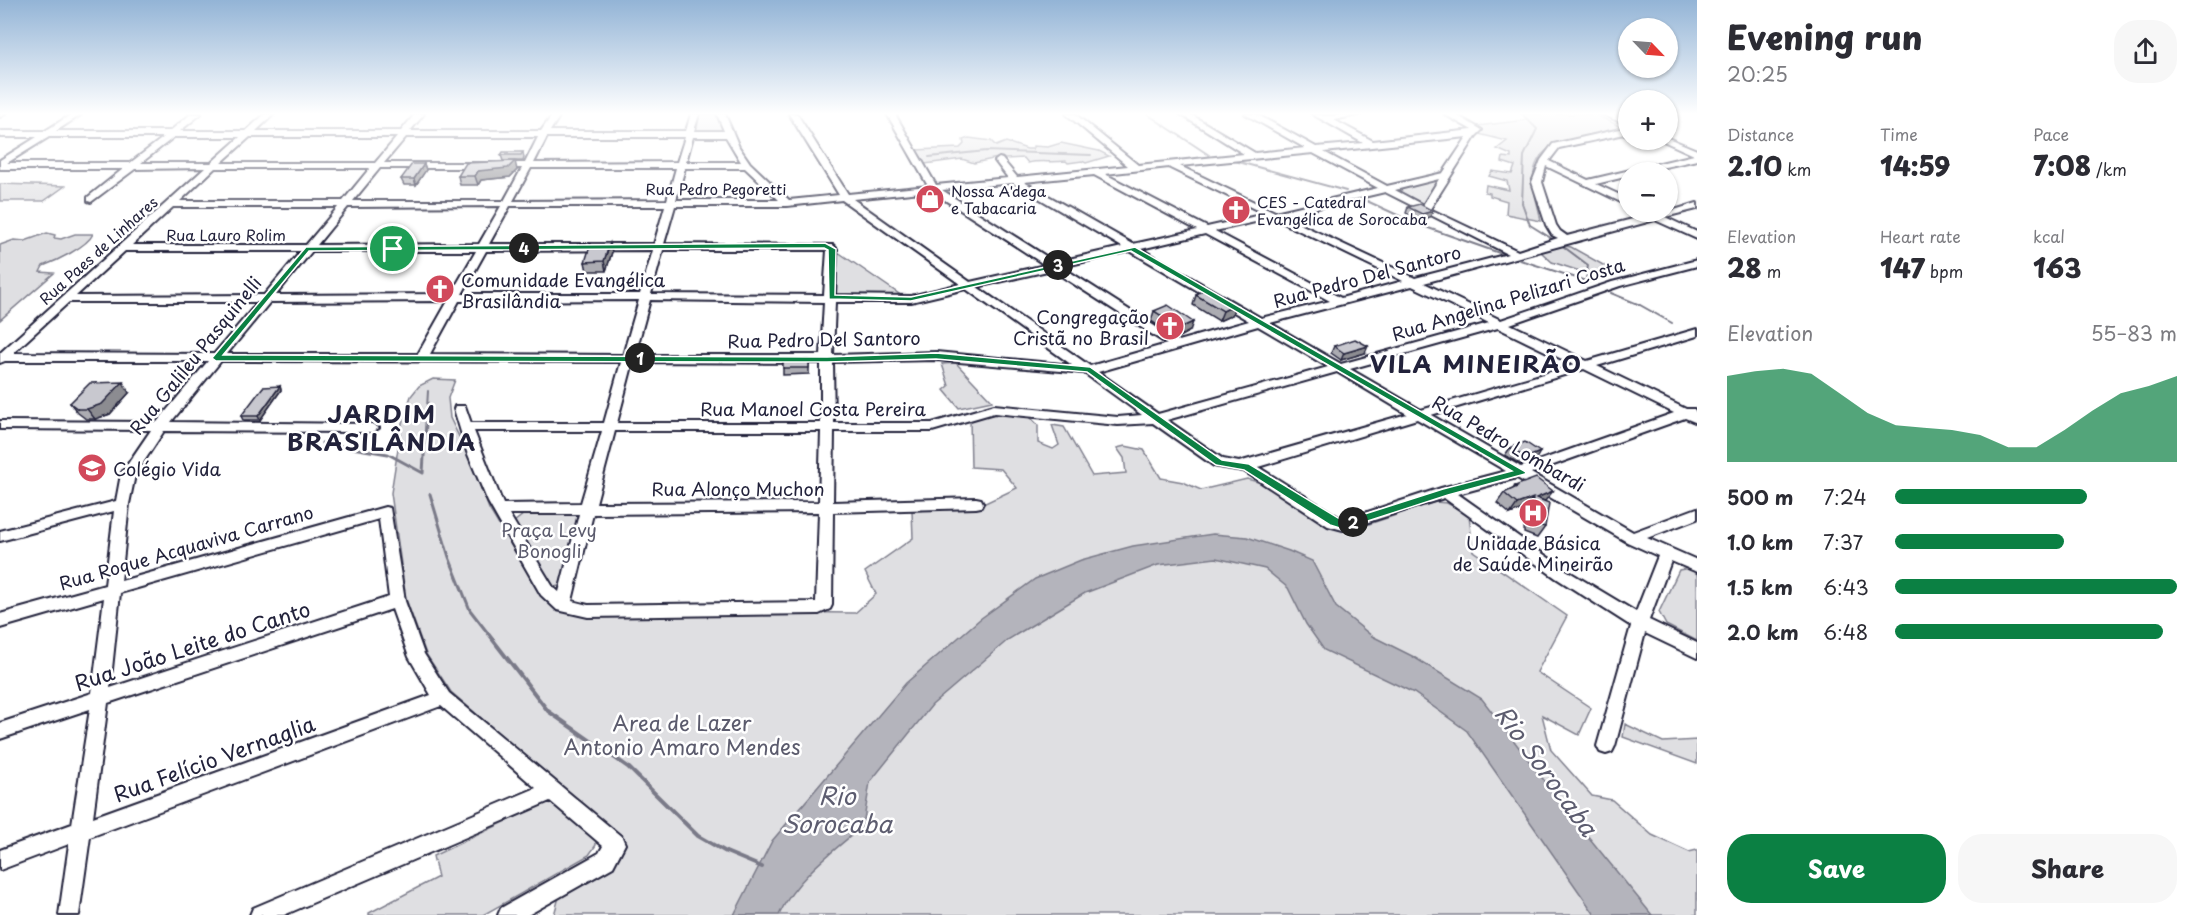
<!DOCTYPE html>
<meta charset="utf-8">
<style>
:root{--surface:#fff;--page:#f7f7f7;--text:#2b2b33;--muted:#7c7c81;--accent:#0b8043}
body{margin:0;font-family:"Playpen Sans",sans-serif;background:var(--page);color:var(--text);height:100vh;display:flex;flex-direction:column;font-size:22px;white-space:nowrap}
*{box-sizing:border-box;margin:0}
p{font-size:20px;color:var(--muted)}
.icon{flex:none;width:33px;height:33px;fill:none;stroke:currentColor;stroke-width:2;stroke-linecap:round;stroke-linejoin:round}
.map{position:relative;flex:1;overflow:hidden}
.sheet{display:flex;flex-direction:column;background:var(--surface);width:510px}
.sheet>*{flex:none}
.needle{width:39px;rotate:115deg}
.fabs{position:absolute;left:1618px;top:18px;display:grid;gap:12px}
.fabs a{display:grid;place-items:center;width:60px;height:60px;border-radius:50%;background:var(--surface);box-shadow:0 2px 4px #0004;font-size:30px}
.pin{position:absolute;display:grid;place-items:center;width:51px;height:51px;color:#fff;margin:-26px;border:3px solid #fff;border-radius:50%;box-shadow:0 2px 6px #0007}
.km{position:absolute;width:30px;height:30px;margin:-15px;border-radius:50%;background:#222;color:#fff;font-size:16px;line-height:30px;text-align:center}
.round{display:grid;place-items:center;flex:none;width:63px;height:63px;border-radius:24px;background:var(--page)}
.head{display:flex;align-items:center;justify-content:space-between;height:102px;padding:0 30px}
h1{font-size:33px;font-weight:800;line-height:45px}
.metrics{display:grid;grid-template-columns:repeat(3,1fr);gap:9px;height:102px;padding:6px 30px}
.metrics div{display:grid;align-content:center}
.metrics b{font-size:26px;font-weight:800}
.metrics small{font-size:16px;font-weight:400}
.metrics p{font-size:16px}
.chart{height:168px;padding:12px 30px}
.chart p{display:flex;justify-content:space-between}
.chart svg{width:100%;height:108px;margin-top:6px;fill:var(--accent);opacity:.7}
.primary-button{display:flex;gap:12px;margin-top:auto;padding:12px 30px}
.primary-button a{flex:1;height:69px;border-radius:24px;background:var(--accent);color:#fff;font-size:24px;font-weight:800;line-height:69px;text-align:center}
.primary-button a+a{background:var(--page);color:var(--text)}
ul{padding:0 30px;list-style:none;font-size:20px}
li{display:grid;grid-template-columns:96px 72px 1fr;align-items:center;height:45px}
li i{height:15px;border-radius:8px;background:var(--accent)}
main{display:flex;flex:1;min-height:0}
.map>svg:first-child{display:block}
.green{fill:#dfdfe2;stroke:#80808e;stroke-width:1.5}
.water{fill:#b4b4bc;stroke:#7a7a88;stroke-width:1.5}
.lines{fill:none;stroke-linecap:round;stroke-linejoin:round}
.stream-far2{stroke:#7a7a88;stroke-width:2}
.stream-far1{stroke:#7a7a88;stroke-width:3}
.stream{stroke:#7a7a88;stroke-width:4}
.minor-casing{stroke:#22223b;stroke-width:4}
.minor{fill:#fff;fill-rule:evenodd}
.wall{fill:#acacb2;stroke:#22223b;stroke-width:1.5}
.shaded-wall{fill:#8c8c91;stroke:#22223b;stroke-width:1.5}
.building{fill:#c8c8cf;stroke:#22223b;stroke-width:1.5}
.route{fill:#0b8043;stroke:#fff;stroke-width:1.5;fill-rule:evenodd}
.labels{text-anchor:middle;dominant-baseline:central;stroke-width:5;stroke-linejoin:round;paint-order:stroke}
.far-street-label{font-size:15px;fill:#22223b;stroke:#fff}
.far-poi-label{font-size:15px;fill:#22223b;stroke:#fff;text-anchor:start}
.street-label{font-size:18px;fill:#22223b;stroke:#fff}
.poi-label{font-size:18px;fill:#22223b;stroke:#fff;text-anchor:start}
.park-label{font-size:18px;fill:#5b5b6d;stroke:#fff}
.near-street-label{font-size:21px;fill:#22223b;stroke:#fff}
.near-park-label{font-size:21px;fill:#5b5b6d;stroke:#fff}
.district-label{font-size:24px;font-weight:bold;letter-spacing:1.5px;fill:#22223b;stroke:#fff}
.near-water-label{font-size:24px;font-style:italic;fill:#5c5c6f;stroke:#fff}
</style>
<main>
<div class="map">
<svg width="1697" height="915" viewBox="0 0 1697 915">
<rect width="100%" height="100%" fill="#fff"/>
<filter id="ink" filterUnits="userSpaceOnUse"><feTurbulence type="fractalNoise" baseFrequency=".0167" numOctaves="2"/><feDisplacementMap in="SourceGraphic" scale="12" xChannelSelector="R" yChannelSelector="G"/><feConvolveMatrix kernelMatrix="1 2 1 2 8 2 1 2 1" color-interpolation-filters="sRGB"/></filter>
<g filter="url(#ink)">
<path class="green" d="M700,114H720L726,132L696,133Z
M1522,114H1595L1623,128C1591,143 1534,130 1533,181C1533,193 1539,208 1541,221L1506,214L1507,201L1490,196V193L1485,192L1486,185L1509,190L1507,181L1489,176L1492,171L1512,174L1515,166L1502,162L1503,157L1511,158V155L1497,149L1507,141L1479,134L1482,129L1477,126L1527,120Z
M969,138L991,141L996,146L1006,142L1027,149H1033V146L1048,147L1061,143L1099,151L1109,156L1086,163L1082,161L1068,163L1066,161C1050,163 1040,160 1028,163L1024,158L1005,159L1002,157L974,163L962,159L925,164L916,150L960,148L964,144L963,140Z
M1434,180L1437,182L1425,205L1420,206L1393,191Z
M0,184L65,186L44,201H0Z
M47,233L55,235L54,238L61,239L75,234H93C87,247 56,261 43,266L40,272L54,273L0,320V245L14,240L25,241Z
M1560,245L1571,247L1614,271L1616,274L1601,278L1552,262L1541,252Z
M838,252L902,296L836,295Z
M956,363L992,401L959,408L944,390L949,386L942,364Z
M433,379L455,380L448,398L450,418L468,455L489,509L541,595L562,610L855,613L876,594L865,572L913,538L912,511L979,506L1017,488L1001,469L971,467L970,418L996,414L1030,417L1038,425V443L1053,449L1059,445L1052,425L1064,427L1092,476L1126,473L1124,458L1117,448L1125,446L1144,450L1161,478L1183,482L1201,490L1247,479L1269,485L1334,525L1351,530L1435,502L1447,503L1469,515L1473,551L1567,616L1537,672L1591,708L1579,735L1542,715L1551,750L1592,796L1612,800L1652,835L1689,852L1697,850V915H554L559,897L616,862L624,848L620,837L451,692L426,654L406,599L391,493L402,423L411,396L419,386Z
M523,515L574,514L579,518L563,582L560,586L551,587L514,522Z
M1690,568L1697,570V641L1666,625L1659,612L1679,570Z
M1625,724L1663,742L1697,740V764L1623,737Z
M547,802L562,803L595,834L596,845L589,855L483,915H369V913L438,877L433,856Z"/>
<path class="water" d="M1213,534L1247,537L1289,551L1312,561L1336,607L1372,636L1412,656L1482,699L1569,813L1652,915H1595L1467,731L1414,693L1324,650L1306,624L1288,588L1265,569L1216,558L1158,565L1085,593L1009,639L932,705L870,782L863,826C833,851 795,879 779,915H734L772,841L906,683L980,619L1035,579L1081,560L1133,546Z"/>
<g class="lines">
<path class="stream-far2" d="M1147,114L1209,155
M1522,114L1537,129L1524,156L1522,203L1530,225L1554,240
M929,157L986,151L1091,155
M1235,161L1346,191
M1367,201L1417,224L1508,256
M1560,244L1588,265L1586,280
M1514,258L1589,282
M1611,293L1640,305L1672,323
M426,424L428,391"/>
<path class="stream-far1" d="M322,443L388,454L423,473
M423,473L426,422
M430,494L449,557L470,610L494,641"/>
<path class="stream" d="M493,640L548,711L628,767L698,836L726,852L762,867"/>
<g class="minor-casing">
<path id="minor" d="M0,114H5L0,117Z
M72,114H82L56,131H170L191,114H201L180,131H246L265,114H274L256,131H401L415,114H424L410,131H541L553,114H561L550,131H686L691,114H699L694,131H724L717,114H725L739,147L750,163L789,200L839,195L789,114H797L848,194L928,186L887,114H895L936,185L1008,178L995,161L999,158L1002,159L1017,177L1128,166L1066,114H1075L1138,165L1244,154L1180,114H1190L1255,153L1305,148L1245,114H1256L1316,147L1363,143L1312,114L1326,116L1362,114L1334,120L1373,141L1472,130L1444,114H1455L1482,130L1476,136L1430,209L1518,251L1558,238L1552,235L1546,225L1532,182L1541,160L1553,144L1629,127V133L1559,148L1549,161L1588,180L1694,155L1661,140L1668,138L1697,150V160L1642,172H1629V176L1596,184L1629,199V206L1546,166L1542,182L1556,225L1560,231L1567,236L1648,215L1650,213L1668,212L1697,203V209L1665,217L1697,232V239L1655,220L1424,283L1501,320L1612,282L1697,260V266L1620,286L1510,324L1587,361L1697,329V336L1597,366L1686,409H1694L1697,414V423L1685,418L1531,473L1633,532L1697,508V519L1647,538L1697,560V572L1671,561L1649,620L1697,643V658L1645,633L1615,746L1612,752L1606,754L1600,752L1597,746L1631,626L1556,578L1444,498L1343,530L1328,526L1244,471L1214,466L1153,423L1118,425L994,413L932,431H834L833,502L976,498L981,499L983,503L981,507L976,508L833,512L832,605L830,609L819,614L588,617L557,610L541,595L488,502L467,452L454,409L455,406H465L471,423H604L621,362L221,361L171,422L372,424L379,428L372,432L164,431L135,475L129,504L121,581L385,507L390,508L405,601L424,654L449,693L622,837L625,844L613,867L528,915H498L501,908L599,853L603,846L550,801L284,915H250L253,908L536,788L441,706L90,837L79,915H59L69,844L0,870V850L72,824L90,709L0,739V723L92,693L104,598L0,628V614L105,585L114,511L0,541V531L116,501L121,474L151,430L0,429V421L157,422L208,361H5L0,363V353L205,168L135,169L91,202L88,201V197L123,169H0V160L37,137H0V131H45ZM49,137H164L130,163H7ZM174,137H240L211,163H141ZM250,137H397L375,163H221ZM406,137H538L525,163H384ZM547,137H685L677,162L534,163ZM693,137H726L741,162H686ZM1467,137L1443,173L1387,186L1324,152ZM1313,153L1378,188L1275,212L1180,166ZM1169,167L1170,168L1265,214L1207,227L1105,174ZM215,168H370L343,201H180ZM380,168H522L504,201H353ZM531,168H676L667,200L513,201ZM685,168H745L779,200H676ZM1094,175L1197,230L1133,244L1024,182ZM1439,179L1423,205L1395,190ZM1013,183L1122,247L1055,262L942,190ZM931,191L1045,265L970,282L853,199ZM1385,192L1508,254L1415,278L1283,216ZM842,200L960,284L911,296L835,295L837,249L833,245L664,244L675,206H787ZM501,206L479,244L317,245L348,207ZM510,206H665L654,244H489ZM173,207H338L306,245H132ZM1273,218L1403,281L1341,298L1215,231ZM1205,234L1330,301L1261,318L1141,249ZM653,250L640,294H462L486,251ZM663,250H827L824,295L651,294ZM125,251H301L264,295L76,296ZM312,251H476L451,294L276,295ZM1130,251L1249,321L1178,341L1062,267ZM1052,270L1167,344L1090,366L977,287ZM1412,286L1489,323L1341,364L1270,323ZM966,289L1072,365L936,352L833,355L835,302H911ZM639,300L623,355L430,354L459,301ZM650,300L824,302L821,355H635ZM448,301L418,354H227L270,302ZM69,302H258L214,354L13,353ZM1258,326L1328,367L1158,414L1098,372ZM1498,328L1574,365L1421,410L1350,369ZM936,360L1084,373L1142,415L1118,417L994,405L932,423H834L833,362ZM633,362L821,363V423H617ZM1584,369L1674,413L1521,467L1431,415ZM1337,372L1407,414L1239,462L1223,459L1167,420ZM1417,419L1506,471L1441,488L1343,520L1258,467ZM474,431H602L581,503L503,504ZM615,431H821L819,502L596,503ZM1517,478L1627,542L1658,556L1636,612L1566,570L1458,494ZM819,512L816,602L588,605L572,601L593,514ZM509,514H579L559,592L553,587ZM379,519L389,597L110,688L120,593ZM392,609L409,657L431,695L93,817L108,703Z
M1602,114H1614L1629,121V126Z"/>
</g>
<use href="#minor" class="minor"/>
</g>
<path class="wall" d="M523,152L524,158L523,161H503L501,155Z
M424,164L426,170L416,185H404L401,179Z
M517,170L510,177L481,180L478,185H460L458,176Z
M1408,207L1433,211L1430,217L1419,221L1406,213Z
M612,252L606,271H587L585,262Z
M1196,295L1232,315L1219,321L1193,305Z
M1154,311L1190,331L1177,338L1151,321Z
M1334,346L1365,353L1341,360L1331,353Z
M783,359L809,360V374L783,375Z
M280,386L281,390L260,420H243L241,416Z
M129,393L110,414L95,419H86L78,413L70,403Z
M1510,448L1536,459L1521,465L1505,455Z
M1515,486L1545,501V527L1537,538L1524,533L1525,508L1510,514L1497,503L1504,493L1513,489Z"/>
<path class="shaded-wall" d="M515,161L517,170L510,177L481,180L478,185L475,176L478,171Z
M424,164L426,170L416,185L414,179Z
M1433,211L1430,217L1419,221L1422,214Z
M610,243L612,252L606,271L604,261Z
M1235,305L1232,315L1219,321L1223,311Z
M1193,322L1190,331L1177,338L1180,328Z
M1368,346L1365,353L1341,360L1344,353Z
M123,382L129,393L110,414L95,419L87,409Z
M280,386L281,390L260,420L258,416Z
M1540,452L1536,459L1521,465L1526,458Z
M1553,491L1545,501L1536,498Z
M1533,498L1525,508L1510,514L1517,504Z"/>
<path class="building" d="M503,152H523L521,155H501Z
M515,161L508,168L478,171L475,176H458L466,163Z
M412,164H424L414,179H401Z
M1420,204L1433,211L1422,214L1408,207Z
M591,243H610L604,261L585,262Z
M1204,289H1208L1235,305L1223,311L1196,295Z
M1168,305L1193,322L1180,328L1154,311Z
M1355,339L1368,346L1344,353L1334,346Z
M783,359L809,360V368H783Z
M123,382L102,404L87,409H78L70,403L90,383Z
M280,386L258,416H241L263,387Z
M1525,442L1540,452L1526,458L1510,448Z
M1536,478L1553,491L1536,498L1549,503L1545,527L1531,523L1533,498L1517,504L1504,493L1517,487L1515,486Z"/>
</g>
<linearGradient id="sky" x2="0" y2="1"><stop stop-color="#93b4d6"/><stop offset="0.47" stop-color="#fff"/><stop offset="1" stop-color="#fff" stop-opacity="0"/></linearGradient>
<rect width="1697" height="242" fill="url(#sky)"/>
<path class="route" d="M825,243L836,249L835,295L911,297L1135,247L1526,472L1525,474L1448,495L1343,529L1330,525L1244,470L1216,465L1087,372L936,359L827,362L216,361L212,358L306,247ZM824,248L828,250L829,299L911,301L1131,251L1512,471L1443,489L1343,521L1249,464L1222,460L1090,367L936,353L827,357L223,355L309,251Z"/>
<defs>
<g id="shop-disc" transform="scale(1.5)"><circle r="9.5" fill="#d1495b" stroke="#fff"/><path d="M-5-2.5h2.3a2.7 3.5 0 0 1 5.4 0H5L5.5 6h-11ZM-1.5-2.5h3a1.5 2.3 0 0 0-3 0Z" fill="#fff"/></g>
<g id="church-disc" transform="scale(1.5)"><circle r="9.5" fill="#d1495b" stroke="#fff"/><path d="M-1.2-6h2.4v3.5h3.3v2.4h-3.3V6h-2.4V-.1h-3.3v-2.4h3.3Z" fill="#fff"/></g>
<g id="school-disc" transform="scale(1.5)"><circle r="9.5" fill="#d1495b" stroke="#fff"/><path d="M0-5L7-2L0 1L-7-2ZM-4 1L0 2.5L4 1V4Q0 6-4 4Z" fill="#fff"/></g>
<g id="hospital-disc" transform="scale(1.5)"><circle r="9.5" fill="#d1495b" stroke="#fff"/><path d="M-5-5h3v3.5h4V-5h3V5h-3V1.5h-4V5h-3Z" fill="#fff"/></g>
</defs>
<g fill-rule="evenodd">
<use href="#shop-disc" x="930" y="199"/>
<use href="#church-disc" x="1236" y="210"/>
<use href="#church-disc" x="440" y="289"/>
<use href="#church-disc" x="1170" y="326"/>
<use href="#school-disc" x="92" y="468"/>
<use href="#hospital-disc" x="1533" y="513"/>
</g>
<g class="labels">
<g class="far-street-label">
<text x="716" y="188">Rua Pedro Pegoretti</text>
<text x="226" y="234">Rua Lauro Rolim</text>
<text transform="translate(98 250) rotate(-42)">Rua Paes de Linhares</text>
</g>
<g class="far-poi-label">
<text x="951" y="190">Nossa A'dega<tspan x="951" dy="17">e Tabacaria</tspan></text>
<text x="1257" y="201">CES - Catedral<tspan x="1257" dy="17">Evangélica de Sorocaba</tspan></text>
</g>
<g class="street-label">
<text transform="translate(1367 276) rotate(-15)">Rua Pedro Del Santoro</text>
<text transform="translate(1508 299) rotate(-17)">Rua Angelina Pelizari Costa</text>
<text transform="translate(824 339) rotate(-1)">Rua Pedro Del Santoro</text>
<text transform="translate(195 355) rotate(-51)">Rua Galileu Pasquinelli</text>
<text x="813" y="408">Rua Manoel Costa Pereira</text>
<text transform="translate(1509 443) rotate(30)">Rua Pedro Lombardi</text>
<text x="738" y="488">Rua Alonço Muchon</text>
<text transform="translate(186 547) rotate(-16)">Rua Roque Acquaviva Carrano</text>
</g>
<g class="poi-label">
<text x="461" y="279">Comunidade Evangélica<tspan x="461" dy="21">Brasilândia</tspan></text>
<text x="1149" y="316" text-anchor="end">Congregação<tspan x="1149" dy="21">Cristã no Brasil</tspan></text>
<text x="113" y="468">Colégio Vida</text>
<text x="1533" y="542" text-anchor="middle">Unidade Básica<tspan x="1533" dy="21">de Saúde Mineirão</tspan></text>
</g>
<g class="park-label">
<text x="549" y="529">Praça Levy<tspan x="549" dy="21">Bonogli</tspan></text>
</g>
<g class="near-street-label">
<text transform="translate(192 645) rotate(-18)">Rua João Leite do Canto</text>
<text transform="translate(214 758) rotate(-20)">Rua Felício Vernaglia</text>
</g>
<g class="near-park-label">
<text x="682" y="722">Area de Lazer<tspan x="682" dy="24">Antonio Amaro Mendes</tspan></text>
</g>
<g class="district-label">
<text x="1476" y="363">VILA MINEIRÃO</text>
<text x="382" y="413">JARDIM<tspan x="382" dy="28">BRASILÂNDIA</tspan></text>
</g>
<g class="near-water-label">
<text transform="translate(1547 770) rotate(54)">Rio Sorocaba</text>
<text x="837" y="795">Rio<tspan x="837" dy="28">Sorocaba</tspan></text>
</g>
</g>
</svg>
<div class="fabs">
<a><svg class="needle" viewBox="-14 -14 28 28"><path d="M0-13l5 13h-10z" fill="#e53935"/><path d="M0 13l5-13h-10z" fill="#7c7c81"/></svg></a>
<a>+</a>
<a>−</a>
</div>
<div class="pin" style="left:393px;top:249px;background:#1e9e55"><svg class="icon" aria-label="arrive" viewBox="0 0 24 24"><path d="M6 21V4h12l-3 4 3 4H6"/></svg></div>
<b class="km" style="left:640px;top:358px">1</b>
<b class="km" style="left:1353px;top:522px">2</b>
<b class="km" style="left:1058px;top:265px">3</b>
<b class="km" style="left:524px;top:248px">4</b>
</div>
<section class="sheet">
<div class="head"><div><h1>Evening run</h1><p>20:25</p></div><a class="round"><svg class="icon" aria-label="share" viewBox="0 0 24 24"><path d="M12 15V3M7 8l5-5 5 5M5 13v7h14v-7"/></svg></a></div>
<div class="metrics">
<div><p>Distance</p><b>2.10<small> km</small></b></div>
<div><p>Time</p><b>14:59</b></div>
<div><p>Pace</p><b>7:08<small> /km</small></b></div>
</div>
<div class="metrics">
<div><p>Elevation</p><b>28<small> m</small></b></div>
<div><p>Heart rate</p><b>147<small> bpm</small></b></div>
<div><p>kcal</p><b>163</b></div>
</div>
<div class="chart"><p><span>Elevation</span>55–83 m</p>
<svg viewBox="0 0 160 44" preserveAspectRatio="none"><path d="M0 44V9L10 7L20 6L30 8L40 16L50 24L60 29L70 30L80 31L90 33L100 38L110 38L120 31L130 23L140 16L150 13L160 9V44z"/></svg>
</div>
<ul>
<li><b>500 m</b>7:24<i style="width:68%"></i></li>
<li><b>1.0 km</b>7:37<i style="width:60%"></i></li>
<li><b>1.5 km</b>6:43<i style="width:100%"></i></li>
<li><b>2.0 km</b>6:48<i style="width:95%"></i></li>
</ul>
<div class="primary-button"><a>Save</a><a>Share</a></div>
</section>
</main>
